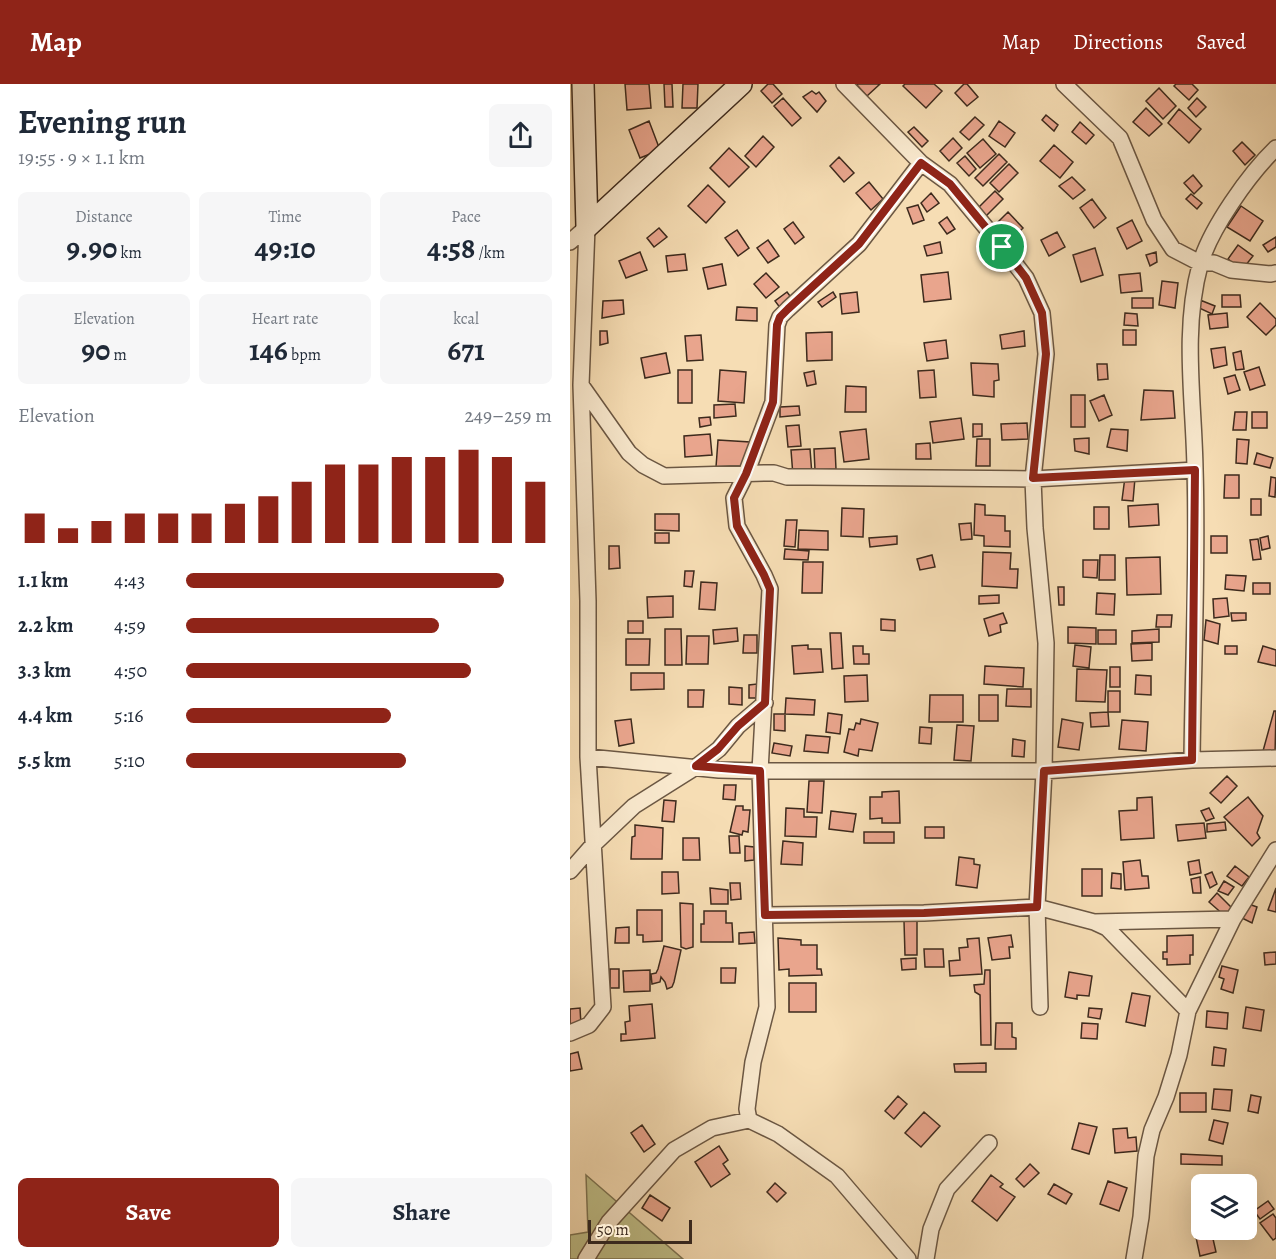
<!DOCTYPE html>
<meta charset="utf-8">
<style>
:root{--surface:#fff;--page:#f6f6f7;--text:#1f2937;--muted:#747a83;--accent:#8f2418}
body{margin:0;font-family:Alegreya,serif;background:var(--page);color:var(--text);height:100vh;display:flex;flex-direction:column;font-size:22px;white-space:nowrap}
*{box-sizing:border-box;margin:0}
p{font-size:20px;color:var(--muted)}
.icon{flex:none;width:33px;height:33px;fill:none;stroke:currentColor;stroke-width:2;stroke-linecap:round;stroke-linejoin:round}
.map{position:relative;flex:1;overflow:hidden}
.details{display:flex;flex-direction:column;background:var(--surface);width:570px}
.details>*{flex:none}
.controls{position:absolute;left:621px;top:1090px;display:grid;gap:12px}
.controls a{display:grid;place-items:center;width:66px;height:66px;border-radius:9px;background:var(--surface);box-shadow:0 6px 24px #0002;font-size:30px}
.scale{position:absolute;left:18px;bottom:15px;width:104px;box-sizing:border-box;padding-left:6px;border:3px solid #3d2a1d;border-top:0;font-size:16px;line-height:21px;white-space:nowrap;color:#3d2a1d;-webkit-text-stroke:4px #f9e9ce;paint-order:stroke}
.pin{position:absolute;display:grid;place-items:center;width:51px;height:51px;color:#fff;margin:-26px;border:3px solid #fff;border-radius:50%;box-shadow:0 2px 6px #0007}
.round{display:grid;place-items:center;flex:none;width:63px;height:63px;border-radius:9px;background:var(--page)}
.headline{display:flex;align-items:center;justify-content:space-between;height:102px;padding:0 18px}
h1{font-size:33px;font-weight:700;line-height:45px}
.figures{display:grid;grid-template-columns:repeat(3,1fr);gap:9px;height:102px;padding:6px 18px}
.figures div{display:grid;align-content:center;border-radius:9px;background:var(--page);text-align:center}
.figures b{font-size:30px;font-weight:700}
.figures small{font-size:16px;font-weight:400}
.figures p{font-size:16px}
.chart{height:168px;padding:12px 18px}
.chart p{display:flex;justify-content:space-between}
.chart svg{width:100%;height:108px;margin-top:6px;stroke:var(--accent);stroke-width:6}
.primary-button{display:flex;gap:12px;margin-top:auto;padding:12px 18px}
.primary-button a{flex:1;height:69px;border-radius:9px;background:var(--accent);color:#fff;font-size:24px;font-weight:700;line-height:69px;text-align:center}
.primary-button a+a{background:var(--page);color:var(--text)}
ul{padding:0 18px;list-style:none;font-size:20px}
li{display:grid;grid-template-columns:96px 72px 1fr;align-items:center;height:45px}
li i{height:15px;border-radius:8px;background:var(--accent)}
header{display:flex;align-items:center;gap:36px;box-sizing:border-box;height:84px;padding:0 30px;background:var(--accent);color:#fff}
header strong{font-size:28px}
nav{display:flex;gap:33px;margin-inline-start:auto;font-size:21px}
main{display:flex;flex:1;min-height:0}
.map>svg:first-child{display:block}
.green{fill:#c0c08a;stroke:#7e7554;stroke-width:1.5}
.building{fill:#e9a58d;stroke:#3d2a1d;stroke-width:1.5}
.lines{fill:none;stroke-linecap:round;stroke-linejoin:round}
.street-casing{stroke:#6b5743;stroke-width:18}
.secondary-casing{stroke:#3d2a1d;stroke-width:24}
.street{stroke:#f9e9ce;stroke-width:15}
.secondary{stroke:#f9e9ce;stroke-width:21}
.route-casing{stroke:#fff;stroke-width:12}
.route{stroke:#8f2418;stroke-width:8}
</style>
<header>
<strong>Map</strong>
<nav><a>Map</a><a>Directions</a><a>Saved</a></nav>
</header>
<main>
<section class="details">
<div class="headline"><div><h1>Evening run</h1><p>19:55 · 9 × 1.1 km</p></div><a class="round"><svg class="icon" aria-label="share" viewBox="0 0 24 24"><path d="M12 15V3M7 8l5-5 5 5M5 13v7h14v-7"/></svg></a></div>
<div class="figures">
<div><p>Distance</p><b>9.90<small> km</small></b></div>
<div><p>Time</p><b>49:10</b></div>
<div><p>Pace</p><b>4:58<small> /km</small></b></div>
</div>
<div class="figures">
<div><p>Elevation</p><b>90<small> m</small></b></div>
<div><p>Heart rate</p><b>146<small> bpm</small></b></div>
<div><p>kcal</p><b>671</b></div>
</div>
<div class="chart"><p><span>Elevation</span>249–259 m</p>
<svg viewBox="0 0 160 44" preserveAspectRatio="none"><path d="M5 44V32M15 44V38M25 44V35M35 44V32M45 44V32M55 44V32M65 44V28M75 44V25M85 44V19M95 44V12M105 44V12M115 44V9M125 44V9M135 44V6M145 44V9M155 44V19"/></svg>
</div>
<ul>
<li><b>1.1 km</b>4:43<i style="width:87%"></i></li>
<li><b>2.2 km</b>4:59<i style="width:69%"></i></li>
<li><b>3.3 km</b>4:50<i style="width:78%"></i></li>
<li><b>4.4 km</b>5:16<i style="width:56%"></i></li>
<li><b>5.5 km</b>5:10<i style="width:60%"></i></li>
</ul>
<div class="primary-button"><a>Save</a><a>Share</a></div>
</section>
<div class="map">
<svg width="706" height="1175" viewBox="0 0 706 1175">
<rect width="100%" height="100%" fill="#f6ddb4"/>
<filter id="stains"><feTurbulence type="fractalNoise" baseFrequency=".00333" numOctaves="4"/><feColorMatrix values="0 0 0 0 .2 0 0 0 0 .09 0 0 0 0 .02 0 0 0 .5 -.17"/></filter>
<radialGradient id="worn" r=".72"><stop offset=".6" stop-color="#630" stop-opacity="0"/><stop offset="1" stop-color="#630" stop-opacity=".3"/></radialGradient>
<path class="green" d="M16,1091L113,1175H0V1151L18,1148Z"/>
<path class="building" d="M55,0H79L81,24L57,26Z
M94,0H102L103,23H95Z
M113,0H128L127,24H112Z
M198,0H203L212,10L202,19L191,7Z
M286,0H310L297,12Z
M335,0H364L372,7L356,24L333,2Z
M394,0H397L408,13L397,22L385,9Z
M606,0H622L628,6L619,16L604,2Z
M589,4L606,22L593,35L576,17Z
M242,7L246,10L249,8L256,17L247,28L233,13Z
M213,14L231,34L222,42L204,22Z
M627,14L636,23L626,33L618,24Z
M576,24L592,40L579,52L563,38Z
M609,25L631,45L619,59L598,39Z
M476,31L488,41L484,47L472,36Z
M405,33L414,41L399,56L390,48Z
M79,37L90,66L70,74L59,46Z
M429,37L445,49L435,63L419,52Z
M510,38L524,51L516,60L502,48Z
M344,43L358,57L352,63L338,48Z
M193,52L204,63L186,83L175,72Z
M383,54L392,64L379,77L370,67Z
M413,55L426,70L410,84L397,69Z
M672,58L685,71L675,81L663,67Z
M484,61L503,78L490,94L470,77Z
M159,64L179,83L159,103L140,84Z
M429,70L437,78L413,102L405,94Z
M395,72L406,85L399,92L387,79Z
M269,73L284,89L274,98L260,82Z
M439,80L448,89L429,108L420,99Z
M623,91L632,102L624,110L614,99Z
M502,93L515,106L503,115L489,102Z
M299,98L313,115L301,126L286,109Z
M138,101L155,118L136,139L118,122Z
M425,107L433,115L413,135L405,127Z
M361,109L369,119L357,128L351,119Z
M621,110L632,119L627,125L616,115Z
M522,115L536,134L524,144L510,124Z
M348,121L354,136L343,140L337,124Z
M671,122L693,137L680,157L657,143Z
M438,128L453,144L442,155L427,139Z
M377,133L385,145L377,150L369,139Z
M562,136L572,157L557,165L547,144Z
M223,138L234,153L225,160L214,145Z
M89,144L97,153L84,163L77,154Z
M167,146L179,164L168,172L155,154Z
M487,148L495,163L479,172L471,156Z
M706,153V163L698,168L693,161Z
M198,156L209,172L198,179L187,164Z
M370,158L372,169L357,172L354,162Z
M668,161L683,172L672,186L658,175Z
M525,164L533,191L511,198L503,171Z
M70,168L77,186L56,194L49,177Z
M586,168L587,178L580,182L576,171Z
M115,170L117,186L98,188L96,172Z
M152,180L156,201L138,205L133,184Z
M378,188L381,215L354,218L351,191Z
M196,189L209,203L196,214L184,200Z
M570,189L572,207L551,209L549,191Z
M592,197L608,199L605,224L589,221Z
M217,208L223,216L211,225L205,217Z
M263,208L266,213L252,223L248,218Z
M287,208L289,228L272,230L270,210Z
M652,211H670L671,223H652Z
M562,214H583V224H562Z
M53,216L54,230L32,234L33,217Z
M630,216L645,222L642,230L627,223Z
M690,219L706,235V241L696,251L677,233Z
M167,223L187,224V237L166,236Z
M555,229L567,230L568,242L554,241Z
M657,229L658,243L640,245L638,231Z
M553,246H566V261H553Z
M30,247H37L38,259L30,261Z
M454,247L455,262L432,265L430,251Z
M262,248V276L237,277L236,249Z
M131,251L133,276L117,277L115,252Z
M376,256L378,274L357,277L354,259Z
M655,263L657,281L644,284L641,265Z
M671,267L674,285L666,286L663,269Z
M96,269L100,289L75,294L71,274Z
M401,279L428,280L429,296L424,297V313L403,311Z
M527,280H537L538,295L528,296Z
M689,283L695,301L680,306L674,288Z
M108,286H122V319H108Z
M150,286L176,288L174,319L148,317Z
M364,286L366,313L350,314L348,287Z
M244,287L246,300L237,302L234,289Z
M665,291L670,306L658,310L654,294Z
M276,302L296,303V328H275Z
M574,306L603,307L605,334L571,336Z
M501,311H515V343H501Z
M534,311L542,331L529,337L520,317Z
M165,320L166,332L144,334V321Z
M229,322L230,331L210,333V323Z
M665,328H677L676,346H663Z
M682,328H697V344H682Z
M140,333L141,341L130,343L129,334Z
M391,334L394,355L363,359L360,338Z
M457,339L458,355L432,356L431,340Z
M403,340H412V352L403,353Z
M229,341L231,362L218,363L216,342Z
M296,345L299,375L274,378L270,348Z
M541,345L558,346L557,367L537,363Z
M140,350L142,371L115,373L114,352Z
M519,354V370L505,367L504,355Z
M407,355H420V382H406Z
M667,355L679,356L677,380L666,379Z
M148,356L180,358L177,385L146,383Z
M360,359L361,375H346V360Z
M265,364L266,385L245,386L244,365Z
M240,365L242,391L223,392L221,366Z
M687,369L703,374L700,384L684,380Z
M655,391H669V414H654Z
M555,393L565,394L563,417L552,416Z
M701,393L706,394L705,413L699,412Z
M681,415H691V431H681Z
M405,420L415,421V431L435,432V447H440V463L414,462V452L404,451Z
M588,420L589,441L559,443L558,422Z
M524,423H539V445H524Z
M272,424L294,425L293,453L271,452Z
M85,430H109V447L85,446Z
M216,436H227L225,463L214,462Z
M401,439L402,455L391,456L389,440Z
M229,446L258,447V466L228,465Z
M85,449H99V459H85Z
M327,452V460L300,463L299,454Z
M641,452H657V469H641Z
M698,452L700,464L692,466L690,454Z
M688,455L691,475L683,476L680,456Z
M39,462H49L50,484L39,485Z
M215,465L239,467L238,476L214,475Z
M413,468L441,469L440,485H448L447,504L412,502Z
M362,471L365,483L350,486L347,475Z
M530,471H545V496H529Z
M590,473L591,510L557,511L556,474Z
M513,476H528L527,494L513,493Z
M233,478H253L252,509H232Z
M115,487H124L122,503L114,502Z
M656,491L676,492L674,507L655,505Z
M131,498L147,499L145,526L129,525Z
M683,499H700V510H683Z
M488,503H494V521H489Z
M527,509L545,510L544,531L526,530Z
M429,511V519L409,520V512Z
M103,512V533L78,534L77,513Z
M657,514L659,532L644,534L643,515Z
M433,529L437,539L430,541L431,548L419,552L414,535Z
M661,529H676V536L662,537Z
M587,531H602L601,543H586Z
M311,535L325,536V547L311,546Z
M636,536L650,540L648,560L634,556Z
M58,537H73V549H58Z
M498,543L526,544V560L498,559Z
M167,544L168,557L144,560L143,546Z
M95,545H111L112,581H95Z
M589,545V558L562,559V547Z
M528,546H546V560H528Z
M260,549H271L273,584L262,585Z
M174,551H187V569H173Z
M117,552H139L138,580H116Z
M56,555H80L79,581H56Z
M582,559V576L562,577L561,560Z
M238,561V565H251L253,588L224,590L222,562Z
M505,561L521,563L519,584L503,582Z
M283,562H293V570H299V580H284Z
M655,562H667V570H655Z
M693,562L706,566V582L688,578Z
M415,582L454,584L453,603L414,600Z
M540,583H550V603H540Z
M507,585L537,586L535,618L506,617Z
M61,589H94V605L61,606Z
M297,591L298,617L275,618L274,592Z
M566,591L581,592V611L565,610Z
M187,600L188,614H179V601Z
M159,603L172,604V621L159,620Z
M437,605H461V623L436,622Z
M118,606H134L133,623H118Z
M538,607H550V628H538Z
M360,611H393V638H359Z
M409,611H428V637H409Z
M216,614L245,616L244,631L215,630Z
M704,627H706L705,670L693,667Z
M538,628L539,642L521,643L520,629Z
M258,629L272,631L270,650L256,648Z
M204,630H215V647L204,646Z
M61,635L64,659L49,662L45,637Z
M291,635L308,639L302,667L289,665L288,672L274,668L279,645L284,646L286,639L290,640Z
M492,635L513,639L509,666L488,663Z
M552,636L578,638L576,667L549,665Z
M387,641L404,642L401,677L384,676Z
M350,643L362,644L361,660L349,659Z
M236,651L260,653L258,669L234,667Z
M443,655L455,657L454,673L442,672Z
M204,659L222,662L220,672L202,669Z
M657,692L667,702L651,719L640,709Z
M239,697H254L252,729L237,728Z
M154,701H166L165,716L153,715Z
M329,707L330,739H312V734L300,735V713H312V708Z
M582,713L584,754L551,756L549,727L567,726V714Z
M678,713L693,732L687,749L690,754L682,762L654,733Z
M94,716L106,717L104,738L92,737Z
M166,722H173V726H180L178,748L173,747L172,751L160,748Z
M216,724L234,725V733H247L246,753L215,752Z
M639,724L644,734L636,737L631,727Z
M261,727L286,730L283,748L259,745Z
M655,738L656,746L637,748V740Z
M634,739L636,754L608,757L606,741Z
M65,741L93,744L92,775H61L62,753L65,752Z
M355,743H374V754H355Z
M294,748H324V759H294Z
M159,752H169L170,769H160Z
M113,754H129L130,776H113Z
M213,757L233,759L232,781L211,780Z
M175,762L184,763V776L175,777Z
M389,773L404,775V780L410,781L407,804L386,801Z
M570,776L572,792H578L579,804L555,806L553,778Z
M629,776L631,789L620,791L618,778Z
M665,782L679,793L672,802L657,792Z
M512,785H532V812H512Z
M92,788H108L109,809L92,810Z
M642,788L647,800L640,804L635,791Z
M542,789L551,790V805L541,804Z
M630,793L631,809H623L621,795Z
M654,797L664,803L658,811L648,807Z
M160,799H170L171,815L161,816Z
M140,804L158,806V820H141Z
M706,804V828L698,826Z
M647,809L662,824L655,832L639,818Z
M110,819L123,820V863L116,865L111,863Z
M676,819L687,823L682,839L672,834Z
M67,826H92V857L73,858V851H67Z
M134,827H156V839H162L163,858H131V840H134Z
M347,836V871H335L334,837Z
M59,843V859H45L46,844Z
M184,848L185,859L169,860V849Z
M441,851L443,863H439L440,874L422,876L418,854Z
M623,851V871H620V880L597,881V875H593V868H597V852Z
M208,854L231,856V861H247V885H251L252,891L219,892V885L209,886Z
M409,854L412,890L380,892L379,877L390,876L389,864L398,863L397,855Z
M94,862L111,866L104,898L102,903L97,905L95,898L91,893L90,898L82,900L81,890L86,889L88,885Z
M354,865H373L374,883H355Z
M706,868V880L695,881L694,869Z
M346,874V885L332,886L331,875Z
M652,882L668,886L663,909L651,905L654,895L649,893Z
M151,884H166L165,899H151Z
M40,885H49V904H40Z
M80,886V907L54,908L53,887Z
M415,886H420L421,961H411L410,911L405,908L404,901L414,900Z
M499,888L522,892L519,912L507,911V915L495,913Z
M219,899H246V928H219Z
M562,909L580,912L575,942L556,938Z
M82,920L85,954L51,957V950H56L55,938L60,937L59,922Z
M676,923L694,926L691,947L673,944Z
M10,924L11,941L0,942V925Z
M519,924L532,925L530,935L518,933Z
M637,927L658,929L657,945L636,943Z
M426,939H442V953L446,954V965H425Z
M512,939L528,940L527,955L511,954Z
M644,963L656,965L654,982L642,981Z
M8,968L12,985L0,987V970Z
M416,979V988H385L384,980Z
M644,1005L662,1006L660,1027L642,1025Z
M610,1009H636V1028H610Z
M681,1011L691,1013L688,1029L678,1027Z
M328,1012L337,1020L324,1035L315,1027Z
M354,1028L370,1042L351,1063L335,1049Z
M644,1036L658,1039L653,1060L639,1056Z
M509,1039L527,1043L519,1070L502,1065Z
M72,1041L85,1060L74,1068L61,1049Z
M557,1044L558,1054L566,1053L567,1067L545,1069L543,1045Z
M149,1062L158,1076L153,1080L160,1090L141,1103L125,1078Z
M611,1070L652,1072V1081L611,1080Z
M460,1080L469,1089L454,1103L446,1095Z
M421,1091L433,1100L430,1103L445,1113L427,1137L402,1117Z
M538,1097L557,1104L549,1127L530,1120Z
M205,1099L216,1109L207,1118L197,1108Z
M484,1100L502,1110L496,1120L478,1110Z
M80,1111L100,1124L92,1137L72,1124Z
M698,1117L704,1125L690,1135L684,1127Z
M703,1130L706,1134V1154L703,1156L690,1139Z
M632,1143V1146H641L646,1168L630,1172L624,1144Z"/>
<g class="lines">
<g class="street-casing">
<path id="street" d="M274,0L351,79L380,100L432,163L456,194L472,229L476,270L463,395L465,444L476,559L474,687L467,823L524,838L537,844L618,927
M494,0L550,54L584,136L603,165L630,179H644L661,186L700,190L706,189
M0,158L17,143
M11,301L59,369L73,381L94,392L196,389H204L217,393H240L463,395L625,386
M18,673L149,686L190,687H474L622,676L706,674
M622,676C623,579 628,482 625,385C624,318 612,247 630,181C640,145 679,90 706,64
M0,787L23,761L64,722L126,683L149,665L168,642L195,619
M195,831L354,829L467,823L470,923
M524,838L663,835
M0,949L19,941L33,923L18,673V517L11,301L17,143
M179,1036L177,1025L183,978L197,923L190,687L200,505L194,491L167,442L164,414L176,390L203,318L207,241L210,233L218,225L289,160L351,79
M16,1175L39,1138L104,1066L142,1044L179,1036L208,1050L267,1092L338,1175
M356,1175L361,1145L377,1105L419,1059
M564,1175L571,1133L576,1072L582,1046L596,1013L609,971L618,927L663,835L706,766"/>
</g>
<g class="secondary-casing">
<path id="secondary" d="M13,0L17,143
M17,143L171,0"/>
</g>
<use href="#street" class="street"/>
<use href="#secondary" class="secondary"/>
</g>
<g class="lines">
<g class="route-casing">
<path id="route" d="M351,79L380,100L432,163L456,194L472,229L476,270L463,394L625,386L622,676L474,687L467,823L354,829L195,831L190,687L126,682L148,665L168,642L195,619L200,505L194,491L167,442L164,414L176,390L203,318L207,241L210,233L218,225L289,160Z"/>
</g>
<use href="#route" class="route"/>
</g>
<rect width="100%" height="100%" filter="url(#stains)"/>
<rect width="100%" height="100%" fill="url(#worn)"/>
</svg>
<div class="controls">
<a><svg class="icon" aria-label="layers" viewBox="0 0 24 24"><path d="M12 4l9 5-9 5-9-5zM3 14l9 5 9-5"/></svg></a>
</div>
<div class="scale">50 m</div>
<div class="pin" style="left:432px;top:163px;background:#1e9e55"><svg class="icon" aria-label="arrive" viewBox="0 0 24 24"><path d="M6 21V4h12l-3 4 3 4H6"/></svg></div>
</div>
</main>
